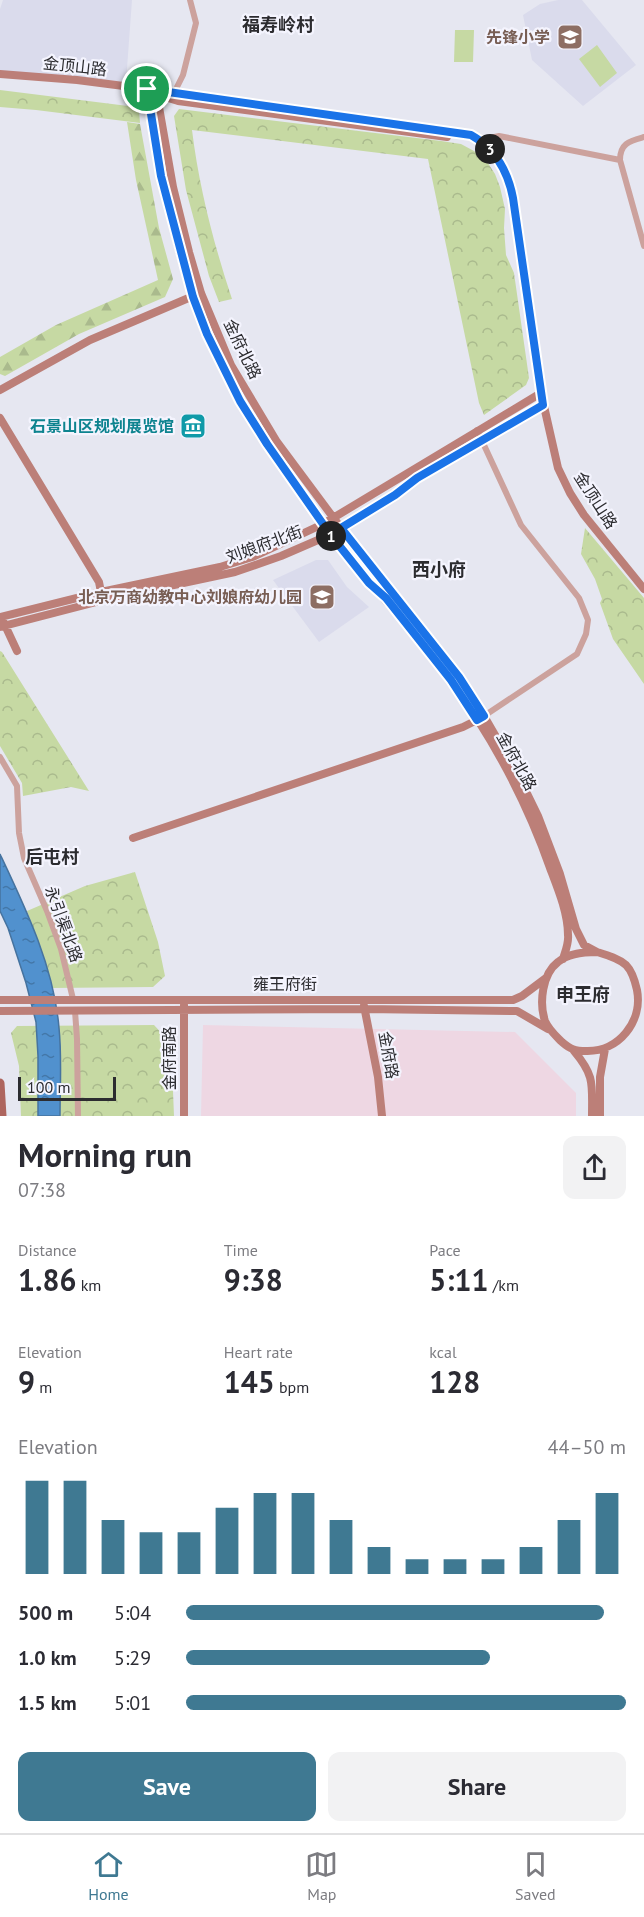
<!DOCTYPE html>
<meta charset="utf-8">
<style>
:root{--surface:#fff;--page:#f2f2f3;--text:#2b2b33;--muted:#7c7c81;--line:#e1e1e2;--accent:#3f7992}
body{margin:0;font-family:"PT Sans","Noto Sans SC",sans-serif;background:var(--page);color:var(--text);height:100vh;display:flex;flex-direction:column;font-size:22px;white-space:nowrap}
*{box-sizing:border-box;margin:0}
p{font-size:20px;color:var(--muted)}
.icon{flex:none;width:33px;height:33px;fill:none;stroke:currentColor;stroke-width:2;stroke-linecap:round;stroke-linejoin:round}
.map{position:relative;height:1116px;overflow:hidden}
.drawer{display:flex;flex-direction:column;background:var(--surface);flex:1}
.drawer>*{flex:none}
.scale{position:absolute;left:18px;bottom:15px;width:98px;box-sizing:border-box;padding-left:6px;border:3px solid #2c2c30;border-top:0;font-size:16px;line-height:21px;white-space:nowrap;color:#2c2c30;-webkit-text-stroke:4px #f4f4fe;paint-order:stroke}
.pin{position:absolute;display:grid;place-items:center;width:51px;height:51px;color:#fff;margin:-26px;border:3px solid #fff;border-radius:50%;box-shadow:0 2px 6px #0007}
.km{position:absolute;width:30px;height:30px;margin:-15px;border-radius:50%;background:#222;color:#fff;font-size:16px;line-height:30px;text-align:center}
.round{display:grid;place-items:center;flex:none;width:63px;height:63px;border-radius:12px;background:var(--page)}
.head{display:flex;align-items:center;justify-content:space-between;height:102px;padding:0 18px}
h1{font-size:33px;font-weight:800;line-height:45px}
.metrics{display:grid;grid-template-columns:repeat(3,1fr);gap:9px;height:102px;padding:6px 18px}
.metrics div{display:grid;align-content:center}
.metrics b{font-size:30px;font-weight:800}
.metrics small{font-size:16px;font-weight:400}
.metrics p{font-size:16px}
.chart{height:168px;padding:12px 18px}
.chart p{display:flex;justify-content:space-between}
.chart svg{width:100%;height:108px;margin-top:6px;stroke:var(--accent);stroke-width:6}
.primary-button{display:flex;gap:12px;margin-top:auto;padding:12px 18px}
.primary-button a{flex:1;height:69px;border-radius:12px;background:var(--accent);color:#fff;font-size:24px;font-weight:800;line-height:69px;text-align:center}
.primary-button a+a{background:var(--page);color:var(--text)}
ul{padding:0 18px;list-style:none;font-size:20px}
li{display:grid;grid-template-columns:96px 72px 1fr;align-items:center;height:45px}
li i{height:15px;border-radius:8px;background:var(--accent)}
.menu{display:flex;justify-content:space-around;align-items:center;height:84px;border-top:2px solid var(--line);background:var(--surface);font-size:16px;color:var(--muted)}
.menu a{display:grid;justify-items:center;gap:3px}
.menu .on{color:var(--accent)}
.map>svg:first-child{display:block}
.commercial{fill:#eed7e3}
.built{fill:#dadbec}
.grass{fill:#c6d9a3}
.forest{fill:url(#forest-firs)}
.park{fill:url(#park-crowns)}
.water{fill:url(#water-ripples);stroke:#46739f;stroke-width:1.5}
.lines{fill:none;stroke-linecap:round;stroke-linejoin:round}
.street{stroke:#cca29d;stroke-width:6}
.secondary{stroke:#bc7f78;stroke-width:8}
.primary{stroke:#ae655e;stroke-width:9}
.route-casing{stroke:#fff;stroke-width:12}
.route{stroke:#1a73e8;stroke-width:8}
.labels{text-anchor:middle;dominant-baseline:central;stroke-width:4.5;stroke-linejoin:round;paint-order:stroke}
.education-label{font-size:16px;font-weight:bold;fill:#785e54;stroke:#f4f4fe;text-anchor:end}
.street-label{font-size:16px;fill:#2c2c30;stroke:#f4f4fe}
.culture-label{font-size:16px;font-weight:bold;fill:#0d838f;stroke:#f4f4fe;text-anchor:end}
.neighbourhood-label{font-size:18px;font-weight:bold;fill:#2c2c30;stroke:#f4f4fe}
</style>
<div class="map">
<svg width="644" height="1116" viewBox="0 0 644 1116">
<defs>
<pattern id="forest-firs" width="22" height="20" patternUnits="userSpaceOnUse" patternTransform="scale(1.5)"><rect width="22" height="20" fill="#c6d9a3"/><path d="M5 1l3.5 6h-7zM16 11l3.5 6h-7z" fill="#aaba8d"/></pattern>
<pattern id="park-crowns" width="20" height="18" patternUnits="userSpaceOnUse" patternTransform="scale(1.5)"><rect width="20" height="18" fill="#c6d9a3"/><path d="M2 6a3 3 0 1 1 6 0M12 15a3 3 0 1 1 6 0" fill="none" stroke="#aaba8d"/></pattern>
<pattern id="water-ripples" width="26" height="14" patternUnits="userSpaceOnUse" patternTransform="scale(1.5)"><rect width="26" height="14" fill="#5191ce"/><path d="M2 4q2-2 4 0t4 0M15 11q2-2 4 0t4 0" fill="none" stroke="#4377a8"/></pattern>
</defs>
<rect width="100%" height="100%" fill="#e6e7f1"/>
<path class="commercial" d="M203,1025L515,1032L576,1093V1116H201Z"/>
<path class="built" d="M3,0H132L126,82L0,71V9Z
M558,0H582L636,65L583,106L532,60L523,15L540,4Z
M316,560H328L347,587L369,607L319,642L273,580Z"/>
<path class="grass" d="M455,30H474L473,62H454Z
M597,45L617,73L600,87L579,59Z"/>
<path class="forest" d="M127,122L140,124L159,228L173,279L165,297L79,334L5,376L0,374V357L56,325L158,280L136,180Z"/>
<path class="park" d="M0,90L136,107L139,111L140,123L36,110L0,107Z
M179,109L441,141L461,144L474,151L486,160L495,174L500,187L505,209L504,228L506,255L514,273L529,378L526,385L484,415L479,403L428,159L192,130C199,187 214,245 232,299L219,302L209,276L186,190L174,116Z
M585,528L644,598V684L613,639L600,603L602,599L595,579L581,554Z
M0,651L2,652L89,791L71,787L23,796L22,783L0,746Z
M135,872L158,942L165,976L153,987L52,988L49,974L27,911L85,886Z
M154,1025L167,1039V1071L173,1091L174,1116H21L19,1066L11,1033L17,1026Z"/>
<path class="water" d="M0,854C26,909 54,967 59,1028C62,1057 60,1087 60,1116H38V1056L36,1022L26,983L8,928L0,911Z"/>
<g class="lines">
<path class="street" d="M174,93L183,75L196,23L190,0
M644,137C630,141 620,143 620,160L644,246
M481,140L499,136L620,160
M477,430L521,525L579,598L588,620L586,634L577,654L484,716
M0,757L17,786L19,833L24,858L47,911L61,949L73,999
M75,1011L77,1039L78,1116"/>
<path class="secondary" d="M0,74L77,80L147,89L471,135C492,147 505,167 512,190L541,393L558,468L570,493L584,515L644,589
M147,89C159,159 170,229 193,297C205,332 222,367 240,400C256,429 275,456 294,483C306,501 318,519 331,536C370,585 414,630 451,681C492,737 527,802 550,868C558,889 568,913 568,935C569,943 565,952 563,959
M156,90L173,187L189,252L201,293L231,365L277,442L350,540L459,677L484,716L518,775L538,816L560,874L576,929L584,945L597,952
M155,94L178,101L447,137
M0,390L90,340L198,294
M0,418L99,582L101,592
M0,617L101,592L220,567L255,556L323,524L541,393
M3,621L17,651
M0,627L108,599L235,572L281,556L318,540L356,519L395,495L418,479L543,405
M133,838L463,727L481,718
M597,952C607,955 618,958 626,965C632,971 635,981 637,990C643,1021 619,1052 586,1051C575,1051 570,1049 562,1042C555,1035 549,1030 545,1021C539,1003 542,974 558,962C569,953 584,952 597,952Z
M0,1000H513L522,996L546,978
M184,1005V1116
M364,1006L378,1077L382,1116
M0,1011L365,1009L517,1011L548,1029
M574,1051C595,1076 592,1084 592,1116
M600,1116V1077L605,1049"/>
<path class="primary" d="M0,1083L2,1116"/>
</g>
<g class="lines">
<g class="route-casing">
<path id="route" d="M147,89L471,135C496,149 508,172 513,198L543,405L417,478L395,495L341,528L459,677L484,716L477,720L451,680L386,598L369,583L330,534L267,444L240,401L207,334L193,297L161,176Z"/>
</g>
<use href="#route" class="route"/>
</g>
<defs>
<g id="school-square" transform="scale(1.35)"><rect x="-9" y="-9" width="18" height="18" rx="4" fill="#8d6e63" stroke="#f4f4fe"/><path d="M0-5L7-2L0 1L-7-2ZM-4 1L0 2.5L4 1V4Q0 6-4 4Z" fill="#fff"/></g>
<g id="museum-square" transform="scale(1.35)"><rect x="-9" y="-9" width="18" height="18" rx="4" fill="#0f9aa8" stroke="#f4f4fe"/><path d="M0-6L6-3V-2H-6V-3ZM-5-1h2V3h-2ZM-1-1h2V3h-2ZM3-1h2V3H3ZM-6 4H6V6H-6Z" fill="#fff"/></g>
</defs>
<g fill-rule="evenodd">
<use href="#school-square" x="570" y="37"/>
<use href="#museum-square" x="193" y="426"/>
<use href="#school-square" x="322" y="597"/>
</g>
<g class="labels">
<g class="education-label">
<text x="550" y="37">先锋小学</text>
<text x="302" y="597">北京万商幼教中心刘娘府幼儿园</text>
</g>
<g class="street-label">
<text transform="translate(75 66) rotate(6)">金顶山路</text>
<text transform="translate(243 349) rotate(64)">金府北路</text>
<text transform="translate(596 500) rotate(57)">金顶山路</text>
<text transform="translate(264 544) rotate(-20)">刘娘府北街</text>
<text transform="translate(517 761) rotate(61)">金府北路</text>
<text transform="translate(64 924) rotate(70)">永引渠北路</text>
<text x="285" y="984">雍王府街</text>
<text transform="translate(389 1055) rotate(80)">金府路</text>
<text transform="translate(169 1058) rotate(-90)">金府南路</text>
</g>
<g class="culture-label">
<text x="174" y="426">石景山区规划展览馆</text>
</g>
<g class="neighbourhood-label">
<text x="278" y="24">福寿岭村</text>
<text x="439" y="569">西小府</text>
<text x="52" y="856">后屯村</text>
<text x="583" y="994">申王府</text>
</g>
</g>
</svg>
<div class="scale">100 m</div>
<div class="pin" style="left:147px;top:89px;background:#1e9e55"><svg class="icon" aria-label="arrive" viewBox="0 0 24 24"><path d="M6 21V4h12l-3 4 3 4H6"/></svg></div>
<b class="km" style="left:331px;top:536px">1</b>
<b class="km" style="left:490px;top:149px">3</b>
</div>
<section class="drawer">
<div class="head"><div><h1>Morning run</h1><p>07:38</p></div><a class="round"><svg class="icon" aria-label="share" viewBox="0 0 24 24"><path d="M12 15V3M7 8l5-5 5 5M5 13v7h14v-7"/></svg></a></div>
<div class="metrics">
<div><p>Distance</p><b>1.86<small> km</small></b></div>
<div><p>Time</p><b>9:38</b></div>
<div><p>Pace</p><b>5:11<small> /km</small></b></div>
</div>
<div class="metrics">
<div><p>Elevation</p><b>9<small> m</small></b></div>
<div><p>Heart rate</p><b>145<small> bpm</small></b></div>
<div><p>kcal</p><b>128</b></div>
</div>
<div class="chart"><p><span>Elevation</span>44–50 m</p>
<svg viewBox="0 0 160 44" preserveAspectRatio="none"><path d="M5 44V6M15 44V6M25 44V22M35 44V27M45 44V27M55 44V17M65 44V11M75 44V11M85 44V22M95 44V33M105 44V38M115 44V38M125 44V38M135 44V33M145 44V22M155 44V11"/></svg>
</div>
<ul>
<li><b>500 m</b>5:04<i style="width:95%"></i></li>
<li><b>1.0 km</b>5:29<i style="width:69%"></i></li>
<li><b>1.5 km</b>5:01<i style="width:100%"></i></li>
</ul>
<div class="primary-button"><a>Save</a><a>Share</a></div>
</section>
<nav class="menu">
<a class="on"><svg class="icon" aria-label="home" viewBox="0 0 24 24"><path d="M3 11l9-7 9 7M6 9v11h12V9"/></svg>Home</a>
<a><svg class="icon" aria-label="map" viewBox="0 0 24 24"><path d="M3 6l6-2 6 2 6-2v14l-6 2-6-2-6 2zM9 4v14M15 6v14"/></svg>Map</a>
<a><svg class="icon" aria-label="saved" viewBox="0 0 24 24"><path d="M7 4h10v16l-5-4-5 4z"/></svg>Saved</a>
</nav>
